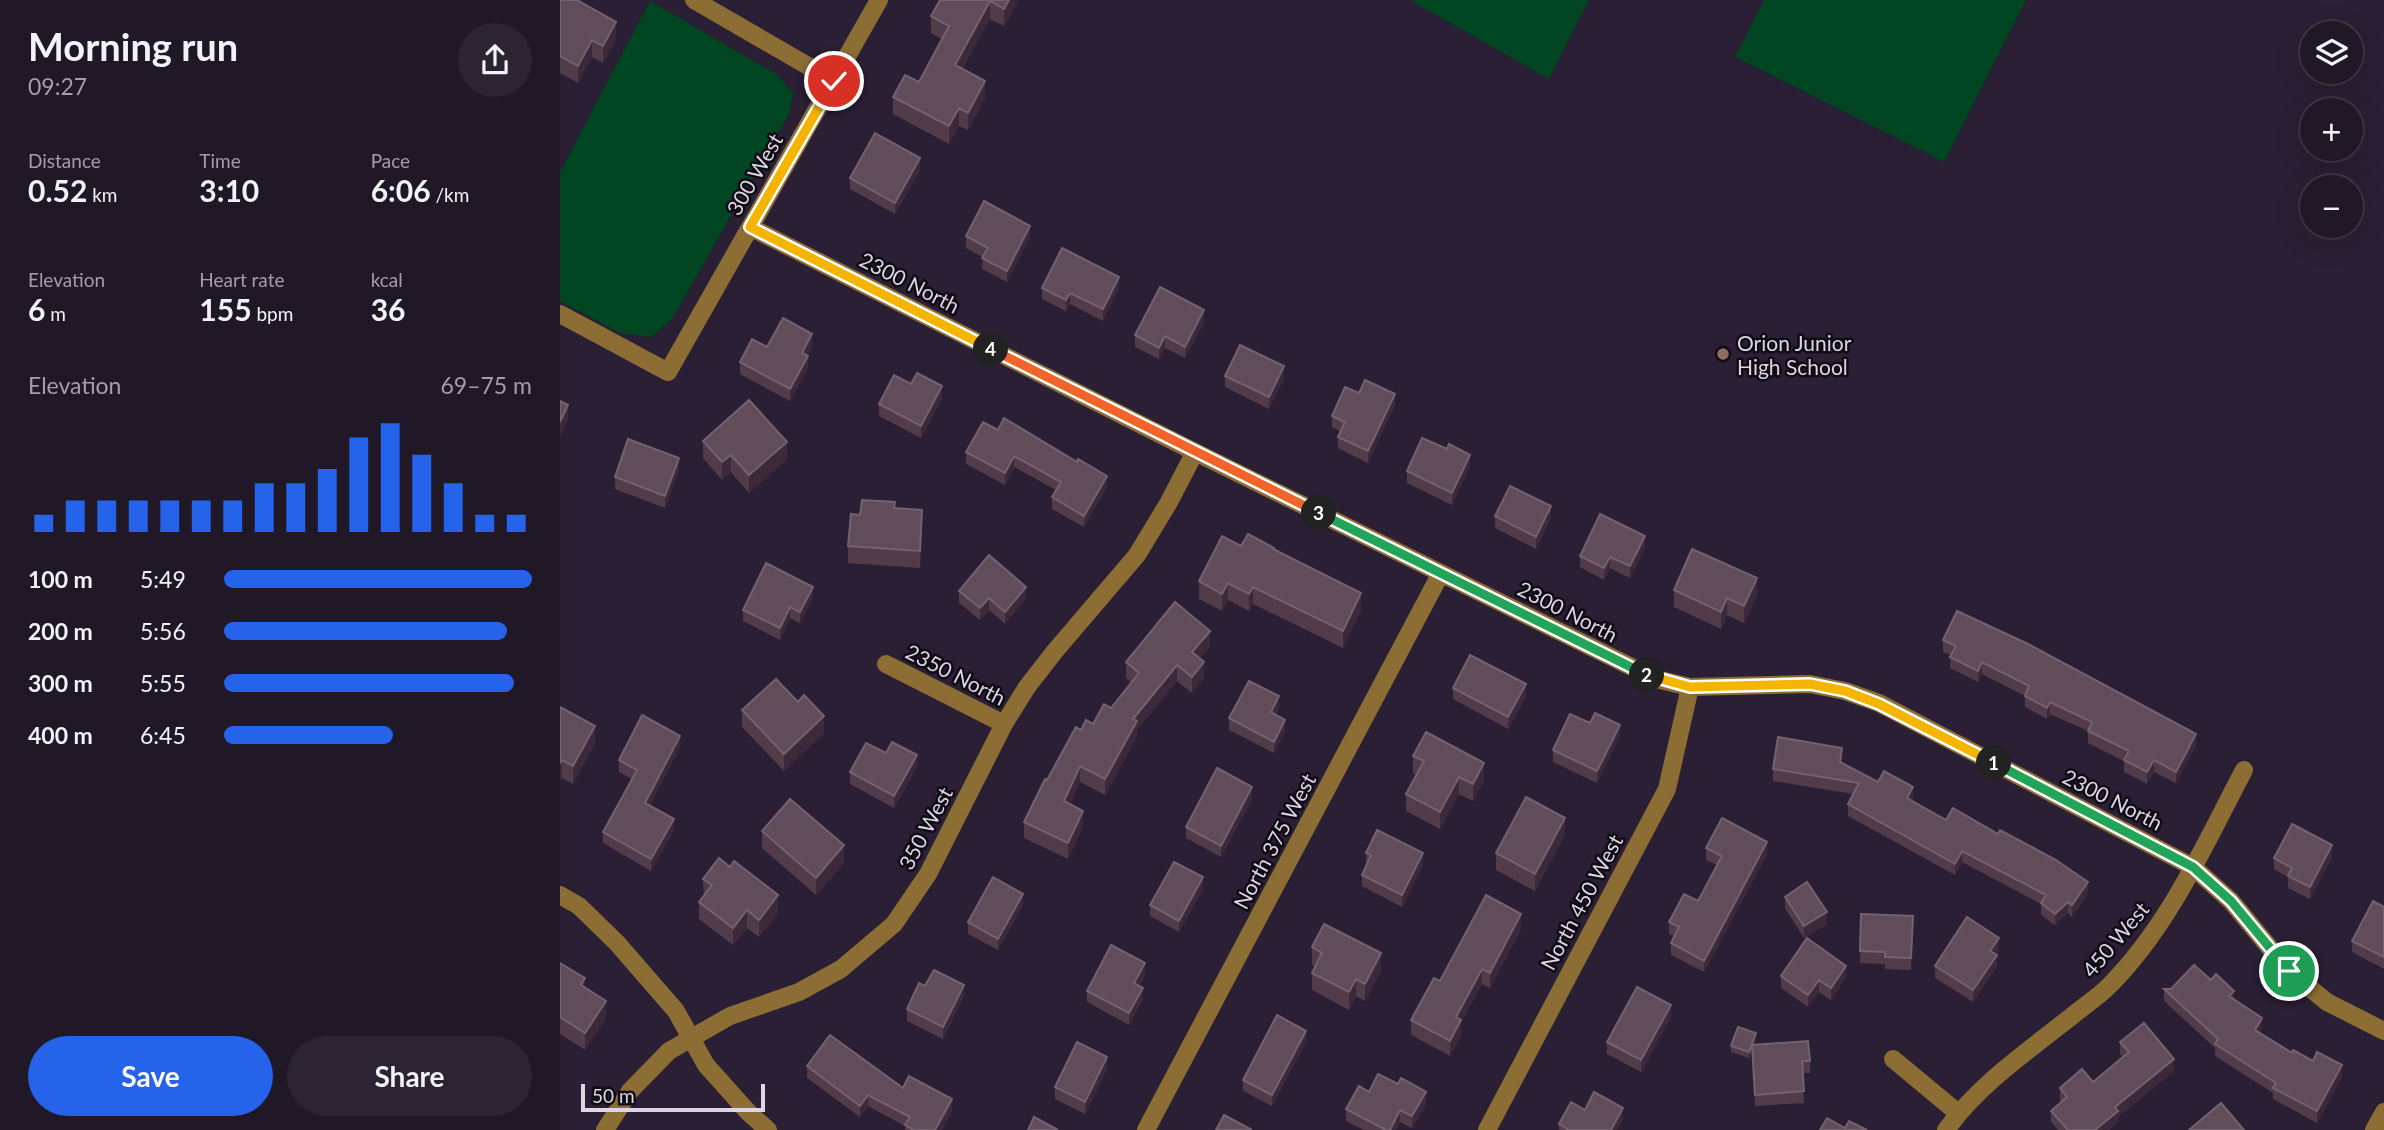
<!DOCTYPE html>
<meta charset="utf-8">
<style>
:root{--surface:#201727;--page:#2d2433;--text:#f1f3f6;--muted:#a29fa7;--line:#3d3644;--accent:#2563eb}
body{margin:0;font-family:Lato,sans-serif;background:var(--page);color:var(--text);height:100vh;display:flex;flex-direction:column;font-size:26px;white-space:nowrap}
*{box-sizing:border-box;margin:0}
p{font-size:23px;color:var(--muted)}
.icon{flex:none;width:38px;height:38px;fill:none;stroke:currentColor;stroke-width:2;stroke-linecap:round;stroke-linejoin:round}
.map{position:relative;flex:1;overflow:hidden}
.drawer{display:flex;flex-direction:column;background:var(--surface);width:560px}
.drawer>*{flex:none}
.fabs{position:absolute;left:1740px;top:21px;display:grid;gap:14px}
.fabs a{display:grid;place-items:center;width:63px;height:63px;border-radius:50%;background:var(--surface);box-shadow:0 7px 28px #0002,0 0 0 2px var(--line);font-size:35px}
.scale{position:absolute;left:21px;bottom:18px;width:184px;box-sizing:border-box;padding-left:7px;border:4px solid #dcd6e4;border-top:0;font-size:19px;line-height:24px;white-space:nowrap;color:#dcd6e4;-webkit-text-stroke:5px #100b15;paint-order:stroke}
.pin{position:absolute;display:grid;place-items:center;width:60px;height:60px;color:#fff;margin:-30px;border:4px solid #fff;border-radius:50%;box-shadow:0 2px 7px #0007}
.km{position:absolute;width:35px;height:35px;margin:-18px;border-radius:50%;background:#222;color:#fff;font-size:19px;line-height:35px;text-align:center}
.round{display:grid;place-items:center;flex:none;width:74px;height:74px;border-radius:37px;background:var(--page)}
.headline{display:flex;align-items:center;justify-content:space-between;height:119px;padding:0 28px}
h1{font-size:38px;font-weight:700;line-height:52px}
.figures{display:grid;grid-template-columns:repeat(3,1fr);gap:10px;height:119px;padding:7px 28px}
.figures div{display:grid;align-content:center}
.figures b{font-size:30px;font-weight:700}
.figures small{font-size:19px;font-weight:400}
.figures p{font-size:19px}
.chart{height:196px;padding:14px 28px}
.chart p{display:flex;justify-content:space-between}
.chart svg{width:100%;height:126px;margin-top:7px;stroke:var(--accent);stroke-width:6}
.button{display:flex;gap:14px;margin-top:auto;padding:14px 28px}
.button a{flex:1;height:80px;border-radius:42px;background:var(--accent);color:#fff;font-size:28px;font-weight:700;line-height:80px;text-align:center}
.button a+a{background:var(--page);color:var(--text)}
ul{padding:0 28px;list-style:none;font-size:23px}
li{display:grid;grid-template-columns:112px 84px 1fr;align-items:center;height:52px}
li i{height:18px;border-radius:9px;background:var(--accent)}
main{display:flex;flex:1;min-height:0}
.map>svg:first-child{display:block}
.grass{fill:#004623}
.lines{fill:none;stroke-linecap:round;stroke-linejoin:round}
.minor{stroke:#8c6d34;stroke-width:18}
.wall{fill:#523c4a}
.shaded-wall{fill:#3c293a}
.building{fill:#614c5a;stroke:#746270;stroke-width:2}
.split-1-casing{stroke:#fff;stroke-width:14}
.split-2-casing{stroke:#fff;stroke-width:14}
.split-3-casing{stroke:#fff;stroke-width:14}
.split-4-casing{stroke:#fff;stroke-width:14}
.split-5-casing{stroke:#fff;stroke-width:14}
.split-1{stroke:#22a559;stroke-width:9}
.split-2{stroke:#f5b400;stroke-width:9}
.split-3{stroke:#22a559;stroke-width:9}
.split-4{stroke:#f0652b;stroke-width:9}
.split-5{stroke:#f5b400;stroke-width:9}
.education-dot{fill:#8d6e63;stroke:#100b15;stroke-width:2.5}
.labels{text-anchor:middle;dominant-baseline:central;stroke-width:5;stroke-linejoin:round;paint-order:stroke}
.street-label{font-size:21px;fill:#dcd6e4;stroke:#100b15}
.poi-label{font-size:21px;fill:#dcd6e4;stroke:#100b15;text-anchor:start}
</style>
<main>
<section class="drawer">
<div class="headline"><div><h1>Morning run</h1><p>09:27</p></div><a class="round"><svg class="icon" aria-label="share" viewBox="0 0 24 24"><path d="M12 15V3M7 8l5-5 5 5M5 13v7h14v-7"/></svg></a></div>
<div class="figures">
<div><p>Distance</p><b>0.52<small> km</small></b></div>
<div><p>Time</p><b>3:10</b></div>
<div><p>Pace</p><b>6:06<small> /km</small></b></div>
</div>
<div class="figures">
<div><p>Elevation</p><b>6<small> m</small></b></div>
<div><p>Heart rate</p><b>155<small> bpm</small></b></div>
<div><p>kcal</p><b>36</b></div>
</div>
<div class="chart"><p><span>Elevation</span>69–75 m</p>
<svg viewBox="0 0 160 44" preserveAspectRatio="none"><path d="M5 44V38M15 44V33M25 44V33M35 44V33M45 44V33M55 44V33M65 44V33M75 44V27M85 44V27M95 44V22M105 44V11M115 44V6M125 44V17M135 44V27M145 44V38M155 44V38"/></svg>
</div>
<ul>
<li><b>100 m</b>5:49<i style="width:100%"></i></li>
<li><b>200 m</b>5:56<i style="width:92%"></i></li>
<li><b>300 m</b>5:55<i style="width:94%"></i></li>
<li><b>400 m</b>6:45<i style="width:55%"></i></li>
</ul>
<div class="button"><a>Save</a><a>Share</a></div>
</section>
<div class="map">
<svg width="1824" height="1130" viewBox="0 0 1824 1130">
<rect width="100%" height="100%" fill="#2a1f34"/>
<path class="grass" d="M854,0H1029L989,79L853,2Z
M1204,0H1466L1384,162L1175,57Z
M90,1L216,74L233,93L229,114L112,319L91,337L60,333L0,301V172Z"/>
<g class="lines">
<path class="minor" d="M134,0L274,81
M190,227L635,452L1096,679L1130,687L1250,684L1285,691L1319,703L1633,867L1671,901L1729,971L1767,1002L1824,1031
M0,314L108,372L319,0
M326,664L444,724
M0,895L19,906L57,943L116,1011L146,1065L188,1112L208,1130
M1333,1059L1398,1113
M45,1130L70,1091L109,1051L170,1016L239,992L281,969L334,924L368,874L444,724L467,687L495,651L577,555L609,502L635,452
M586,1130L881,573
M927,1130L1107,789L1130,687
M1386,1130C1419,1084 1468,1051 1512,1016C1524,1006 1538,997 1549,986C1609,926 1645,844 1684,770
M1814,1130L1824,1112"/>
</g>
<path class="wall" d="M0,0L56,39L43,63L32,57L18,83L0,73Z
M380,0H457V3L444,26L430,19L402,69L425,98L408,130L399,126L389,144L333,114V97L359,82L382,39L371,33V16Z
M360,170L335,214L290,189V178Z
M406,236L470,237L447,282L422,269L423,257L406,248Z
M482,288H559L543,321L510,304L506,311L482,299Z
M644,322L625,358L605,348L599,359L575,347V335Z
M252,346L247,356L248,368L230,401L180,374V362L207,347Z
M665,376L724,378L709,409L665,387Z
M351,384L382,398L361,438L319,416V404Z
M799,393L835,405L808,463L778,448V437L781,432L772,427V416Z
M423,422L547,487L524,527L492,509V497L496,490L454,467L445,485L406,464V452Z
M143,441L227,459L189,493L171,472L162,480L143,458Z
M910,466L892,505L847,483V471Z
M119,470L105,508L55,489V477Z
M335,508L362,528L360,568L288,563V546L300,515Z
M935,516L991,518L976,549L935,528Z
M681,546L714,550L801,610L783,648L693,604L689,611L668,600L662,611L639,599V581Z
M1085,548L1070,578L1050,568L1044,580L1020,567V556Z
M1114,590L1197,595L1184,623L1167,615L1161,629L1114,607Z
M399,591L466,598L445,624L429,610L420,620L399,603Z
M253,598L240,623L230,618L220,640L183,621V610Z
M1383,640L1636,745L1616,783L1594,772L1587,784L1564,772V761L1528,743V731L1490,714L1487,719L1465,707V696L1422,674L1418,682L1390,668L1391,655L1383,652Z
M650,647L640,658L644,678L632,693L617,681L577,730V737L545,795L520,782L510,804L523,827L508,859L464,838V822L487,780L521,730L533,724L551,708L571,682L566,678V662Z
M893,688L966,696L948,729L893,699Z
M238,702L264,733L224,771L182,727V710Z
M0,707L35,743L13,784L2,778L0,781Z
M719,708L716,714L725,731L714,753L669,730V718Z
M1030,723L1060,736L1037,783L993,762V750Z
M120,747L90,805L114,830L91,871L43,843V832L72,779L59,772V760Z
M326,753L357,767L334,808L290,784V772Z
M853,756L924,780L913,801L899,794L880,829L846,811V794L856,775L853,773Z
M1282,759L1281,763L1318,782L1353,798L1352,801L1528,894L1512,917L1508,913L1495,925L1481,915V904L1402,862L1395,875L1288,816V804L1293,794L1213,781V769Z
M692,799L661,857L626,838V827Z
M202,831L284,863L256,895L202,848Z
M1005,835L975,891L936,870V853Z
M1146,848L1207,854L1144,972L1111,955V943L1114,936L1109,934V922L1138,901L1157,865L1146,860Z
M806,853L863,865L842,907L802,886V875L807,865H806Z
M1772,857L1750,899L1728,888V877L1714,869V858Z
M143,879L218,913L199,937L187,928L173,945L139,919V902L144,896Z
M643,889L619,932L590,916V905Z
M1225,897L1267,924L1244,938L1225,908Z
M463,905L438,950L408,934V922Z
M1824,907V969L1792,952V941Z
M1301,914L1353,928L1351,970L1325,969V964L1300,963Z
M961,929L930,988L922,984L901,1022V1035L890,1056L851,1035V1020L880,981Z
M752,947L821,971L805,1001L796,996L789,1010L752,990V973L755,966L752,965Z
M1439,950L1436,954L1437,966L1413,1002L1375,978V966Z
M0,963L25,988L46,1018L25,1050L0,1034Z
M585,975L579,986L583,999L569,1025L527,1002V991Z
M1221,976L1286,977L1271,1000L1259,992L1248,1007L1221,988Z
M1651,980L1674,1000L1702,1029L1700,1033L1732,1053L1782,1077L1757,1123L1713,1099V1093L1655,1056V1048L1604,1001V989H1611Z
M365,986L404,996L383,1039L347,1021V1009Z
M1111,1017L1081,1072L1047,1054V1042Z
M1196,1039L1194,1045L1250,1061V1073H1242L1244,1103L1195,1106L1192,1051L1189,1058L1171,1052V1046Z
M746,1042L712,1106L683,1091V1080Z
M1560,1042L1614,1071L1558,1117V1122L1549,1130H1498L1491,1122V1111L1501,1102L1500,1100V1088L1533,1082L1563,1057L1560,1054Z
M247,1066L343,1088L392,1110L382,1130H345V1126L308,1106L300,1117L247,1078Z
M547,1069L525,1114L495,1099V1087Z
M838,1084L866,1104L852,1128L840,1122L836,1130H804L786,1121V1109L809,1092Z
M1025,1110L1063,1119L1057,1130H999V1124Z"/>
<path class="shaded-wall" d="M449,0H457V3L444,26V9Z
M430,1V19L395,83V65Z
M56,22V39L43,63V46Z
M32,40V57L18,83V66Z
M425,81V98L408,130V113Z
M399,108V126L389,144V126Z
M360,158V170L335,214V203Z
M470,226V237L447,282V271Z
M559,277V288L543,321V309Z
M510,293V304L506,311V300Z
M644,310V322L625,358V347Z
M252,334V346L242,365V353Z
M605,336V348L599,359V348Z
M248,356V368L230,401V389Z
M724,366V378L709,409V397Z
M382,386V398L361,438V426Z
M835,394V405L808,463V451Z
M8,405V420L0,437V422Z
M227,442V459L189,493V475Z
M171,455V472L162,480V462Z
M910,455V466L892,505V493Z
M454,456V467L445,485V473Z
M119,458V470L105,508V496Z
M547,476V487L524,527V516Z
M991,506V518L976,549V537Z
M362,510V528L360,568V551Z
M1085,536V548L1070,578V566Z
M1050,557V568L1044,580V568Z
M1197,578V595L1184,623V606Z
M668,583V600L662,611V594Z
M253,587V598L240,623V612Z
M466,587V598L445,624V612Z
M693,587V604L689,611V594Z
M801,593V610L783,648V631Z
M429,598V610L420,620V608Z
M1167,598V615L1161,629V612Z
M230,607V618L220,640V628Z
M650,631V647L632,668V652Z
M644,662V678L632,693V677Z
M1422,662V674L1418,682V671Z
M617,665V681L577,730V737L545,795V779L573,719Z
M966,684V696L948,729V717Z
M719,696V708L711,724V712Z
M1490,702V714L1487,719V708Z
M264,716V733L224,771V754Z
M725,720V731L714,753V742Z
M1060,725V736L1037,783V771Z
M35,726V743L13,784V766Z
M1636,734V745L1616,783V772Z
M120,736V747L85,814V803Z
M357,755V767L334,808V796Z
M2,760V778L0,781V763Z
M1594,760V772L1587,784V772Z
M924,763V780L913,801V784Z
M520,766V782L504,817V801Z
M899,777V794L880,829V812Z
M692,787V799L661,857V846Z
M1353,787V798L1347,810V798Z
M523,811V827L508,859V843Z
M1005,818V835L975,891V874Z
M114,819V830L91,871V859Z
M1207,842V854L1144,972V961Z
M284,845V863L256,895V878Z
M1772,845V857L1750,899V887Z
M1402,851V862L1395,875V864Z
M863,853V865L842,907V895Z
M643,877V889L619,932V921Z
M1528,882V894L1512,917V905Z
M463,894V905L438,950V939Z
M218,895V913L199,937V920Z
M1508,902V913L1495,925V914Z
M187,910V928L173,945V928Z
M1267,912V924L1244,938V926Z
M961,914V929L930,988V973Z
M1439,938V950L1430,963V951Z
M821,953V971L805,1001V984Z
M1437,955V966L1413,1002V990Z
M585,963V975L574,995V983Z
M1286,966V977L1271,1000V988Z
M922,969V984L901,1022V1035L890,1056V1041L896,1017Z
M25,978V995L21,985Z
M796,979V996L789,1010V992Z
M1259,980V992L1248,1007V995Z
M404,985V996L383,1039V1027Z
M583,988V999L569,1025V1013Z
M1674,991V1002L1669,996Z
M46,1001V1018L25,1050V1033Z
M1111,1005V1017L1081,1072V1060Z
M1702,1018V1029L1695,1041V1030Z
M746,1031V1042L712,1106V1095Z
M1196,1033V1039L1189,1058V1052Z
M547,1057V1069L525,1114V1102Z
M1614,1059V1071L1558,1117V1122L1549,1130H1535L1555,1107Z
M1782,1065V1077L1757,1123V1111Z
M866,1092V1104L852,1128V1116Z
M308,1095V1106L300,1117V1106Z
M392,1099V1110L382,1130H375Z
M1063,1108V1119L1057,1130H1051Z
M840,1110V1122L836,1130H830Z"/>
<path class="building" d="M0,0H17L56,22L43,46L32,40L18,66L0,56Z
M380,0H449L444,9L430,1L395,65L425,81L408,113L399,108L389,126L333,97L345,75L359,82L389,26L371,16Z
M315,133L360,158L335,203L290,178Z
M424,201L470,226L447,271L422,258L428,248L406,236Z
M502,248L559,277L543,309L510,293L506,300L482,288Z
M600,287L644,310L625,347L605,336L599,348L575,335Z
M223,318L252,334L242,353L248,356L230,389L180,362L192,339L207,347Z
M680,345L724,366L709,397L665,376Z
M357,373L382,386L361,426L319,404L334,375L351,384Z
M805,380L835,394L808,451L778,437L785,422L772,416L785,387L799,393Z
M189,400L227,442L189,475L171,455L162,462L143,441Z
M0,401L8,405L0,422Z
M444,418L517,462L518,459L547,476L524,516L492,497L501,482L454,456L445,473L406,452L423,422L438,430Z
M862,438L887,449L889,444L910,455L892,493L847,471Z
M68,439L119,458L105,496L55,477Z
M950,486L991,506L976,537L935,516Z
M302,500L335,502L334,508L362,510L360,551L288,546L291,514L300,515Z
M1040,514L1085,536L1070,566L1050,557L1044,568L1020,556Z
M688,534L714,548L713,549L801,593L783,631L693,587L689,594L668,583L662,594L639,581L662,536L681,546Z
M1132,549L1197,578L1184,606L1167,598L1161,612L1114,590Z
M429,555L466,587L445,612L429,598L420,608L399,591Z
M206,563L253,587L240,612L230,607L220,628L183,610Z
M615,602L650,631L632,652L644,662L632,677L617,665L573,719L577,721L545,779L520,766L504,801L523,811L508,843L464,822L485,779L487,780L516,727L521,730L526,720L533,724L544,704L551,708L579,673L566,662Z
M1397,611L1468,644L1636,734L1616,772L1594,760L1587,772L1564,760L1569,751L1528,731L1532,722L1490,702L1487,708L1465,696L1469,686L1422,662L1418,671L1390,657L1396,646L1383,640Z
M910,655L966,684L948,717L893,688Z
M216,679L238,702L244,695L264,716L224,754L182,710Z
M689,681L719,696L711,712L725,720L714,742L669,718Z
M0,707L35,726L13,766L2,760L0,763Z
M1035,713L1060,725L1037,771L993,750L1010,714L1030,723Z
M82,715L120,736L85,803L114,819L91,859L43,832L77,770L59,760Z
M866,732L924,763L913,784L899,777L880,812L846,794L864,761L853,756Z
M1218,737L1282,748L1280,762L1318,782L1324,771L1353,787L1347,798L1386,820L1393,808L1438,834L1440,830L1496,860L1528,882L1512,905L1508,902L1495,914L1481,903L1486,895L1402,851L1395,864L1288,804L1299,783L1213,769Z
M332,742L357,755L334,796L290,772L306,743L326,753Z
M657,768L692,787L661,846L626,827Z
M966,797L1005,818L975,874L936,853Z
M230,799L284,845L256,878L202,831Z
M1162,818L1207,842L1144,961L1111,943L1119,927L1109,922L1124,894L1138,901L1162,856L1146,848Z
M1732,824L1772,845L1750,887L1728,876L1732,868L1714,858Z
M817,830L863,853L842,895L802,875L811,855L806,853Z
M159,858L170,867L174,861L218,895L199,920L187,910L173,928L139,902L152,885L143,879Z
M614,862L643,877L619,921L590,905Z
M433,877L463,894L438,939L408,922Z
M1247,882L1267,912L1244,926L1225,897Z
M926,895L961,914L930,973L922,969L896,1017L901,1020L890,1041L851,1020L874,978L880,981Z
M1813,901L1824,907V957L1792,941Z
M1301,914L1353,916L1351,958L1325,957V952L1300,951Z
M1407,917L1439,938L1430,951L1437,955L1413,990L1375,966Z
M764,924L821,953L805,984L796,979L789,992L752,973L762,953L752,947Z
M1247,938L1286,966L1271,988L1259,980L1248,995L1221,976Z
M551,945L585,963L574,983L583,988L569,1013L527,991Z
M0,963L25,978L21,985L46,1001L25,1033L0,1017Z
M1634,965L1651,980L1656,974L1674,991L1669,996L1702,1018L1695,1030L1732,1053L1733,1050L1753,1061L1757,1052L1782,1065L1757,1111L1713,1088L1716,1083L1655,1044L1658,1039L1604,989H1611Z
M374,970L404,985L383,1027L347,1009L359,983L365,986Z
M1077,987L1111,1005L1081,1060L1047,1042Z
M717,1015L746,1031L712,1095L683,1080Z
M1584,1023L1614,1059L1555,1107L1558,1111L1535,1130H1508L1491,1111L1507,1097L1500,1088L1522,1069L1533,1082L1569,1052L1560,1042Z
M1178,1027L1196,1033L1189,1052L1171,1046Z
M270,1035L343,1088L349,1076L392,1099L375,1130H354L345,1125L350,1117L308,1095L300,1106L247,1066Z
M1248,1041L1250,1061H1242L1244,1091L1195,1095L1192,1045Z
M517,1042L547,1057L525,1102L495,1087Z
M818,1074L838,1084L841,1078L866,1092L852,1116L840,1110L830,1130H826L786,1109L799,1086L809,1092Z
M1034,1092L1063,1108L1051,1130H1009L999,1124L1011,1102L1025,1110Z
M1661,1103L1684,1130H1629Z
M664,1115L692,1130H656Z
M474,1117L498,1130H468Z
M1267,1118L1285,1128L1289,1121L1307,1130H1260Z"/>
<g class="lines">
<g class="split-1-casing">
<path id="split-1" d="M1434,763L1633,867L1671,901L1729,971"/>
</g>
<g class="split-2-casing">
<path id="split-2" d="M1087,675L1130,687L1250,684L1285,691L1319,704L1434,763"/>
</g>
<g class="split-3-casing">
<path id="split-3" d="M759,513L1087,675"/>
</g>
<g class="split-4-casing">
<path id="split-4" d="M431,349L759,513"/>
</g>
<g class="split-5-casing">
<path id="split-5" d="M274,81L190,227L431,349"/>
</g>
<use href="#split-1" class="split-1"/>
<use href="#split-2" class="split-2"/>
<use href="#split-3" class="split-3"/>
<use href="#split-4" class="split-4"/>
<use href="#split-5" class="split-5"/>
</g>
<circle class="education-dot" cx="1163" cy="354" r="7"/>
<g class="labels">
<g class="street-label">
<text transform="translate(194 174) rotate(-60)">300 West</text>
<text transform="translate(350 282) rotate(27)">2300 North</text>
<text transform="translate(1008 611) rotate(27)">2300 North</text>
<text transform="translate(396 674) rotate(27)">2350 North</text>
<text transform="translate(1553 799) rotate(27)">2300 North</text>
<text transform="translate(365 828) rotate(-62)">350 West</text>
<text transform="translate(714 841) rotate(-62)">North 375 West</text>
<text transform="translate(1021 902) rotate(-62)">North 450 West</text>
<text transform="translate(1555 939) rotate(-50)">450 West</text>
</g>
<g class="poi-label">
<text x="1177" y="342">Orion Junior<tspan x="1177" dy="24">High School</tspan></text>
</g>
</g>
</svg>
<div class="fabs">
<a><svg class="icon" aria-label="layers" viewBox="0 0 24 24"><path d="M12 4l9 5-9 5-9-5zM3 14l9 5 9-5"/></svg></a>
<a>+</a>
<a>−</a>
</div>
<div class="scale">50 m</div>
<div class="pin" style="left:1729px;top:971px;background:#1e9e55"><svg class="icon" aria-label="arrive" viewBox="0 0 24 24"><path d="M6 21V4h12l-3 4 3 4H6"/></svg></div>
<div class="pin" style="left:274px;top:81px;background:#d93025"><svg class="icon" aria-label="check" viewBox="0 0 24 24"><path d="M5 12l5 5 9-10"/></svg></div>
<b class="km" style="left:1434px;top:763px">1</b>
<b class="km" style="left:1087px;top:675px">2</b>
<b class="km" style="left:759px;top:513px">3</b>
<b class="km" style="left:431px;top:349px">4</b>
</div>
</main>
